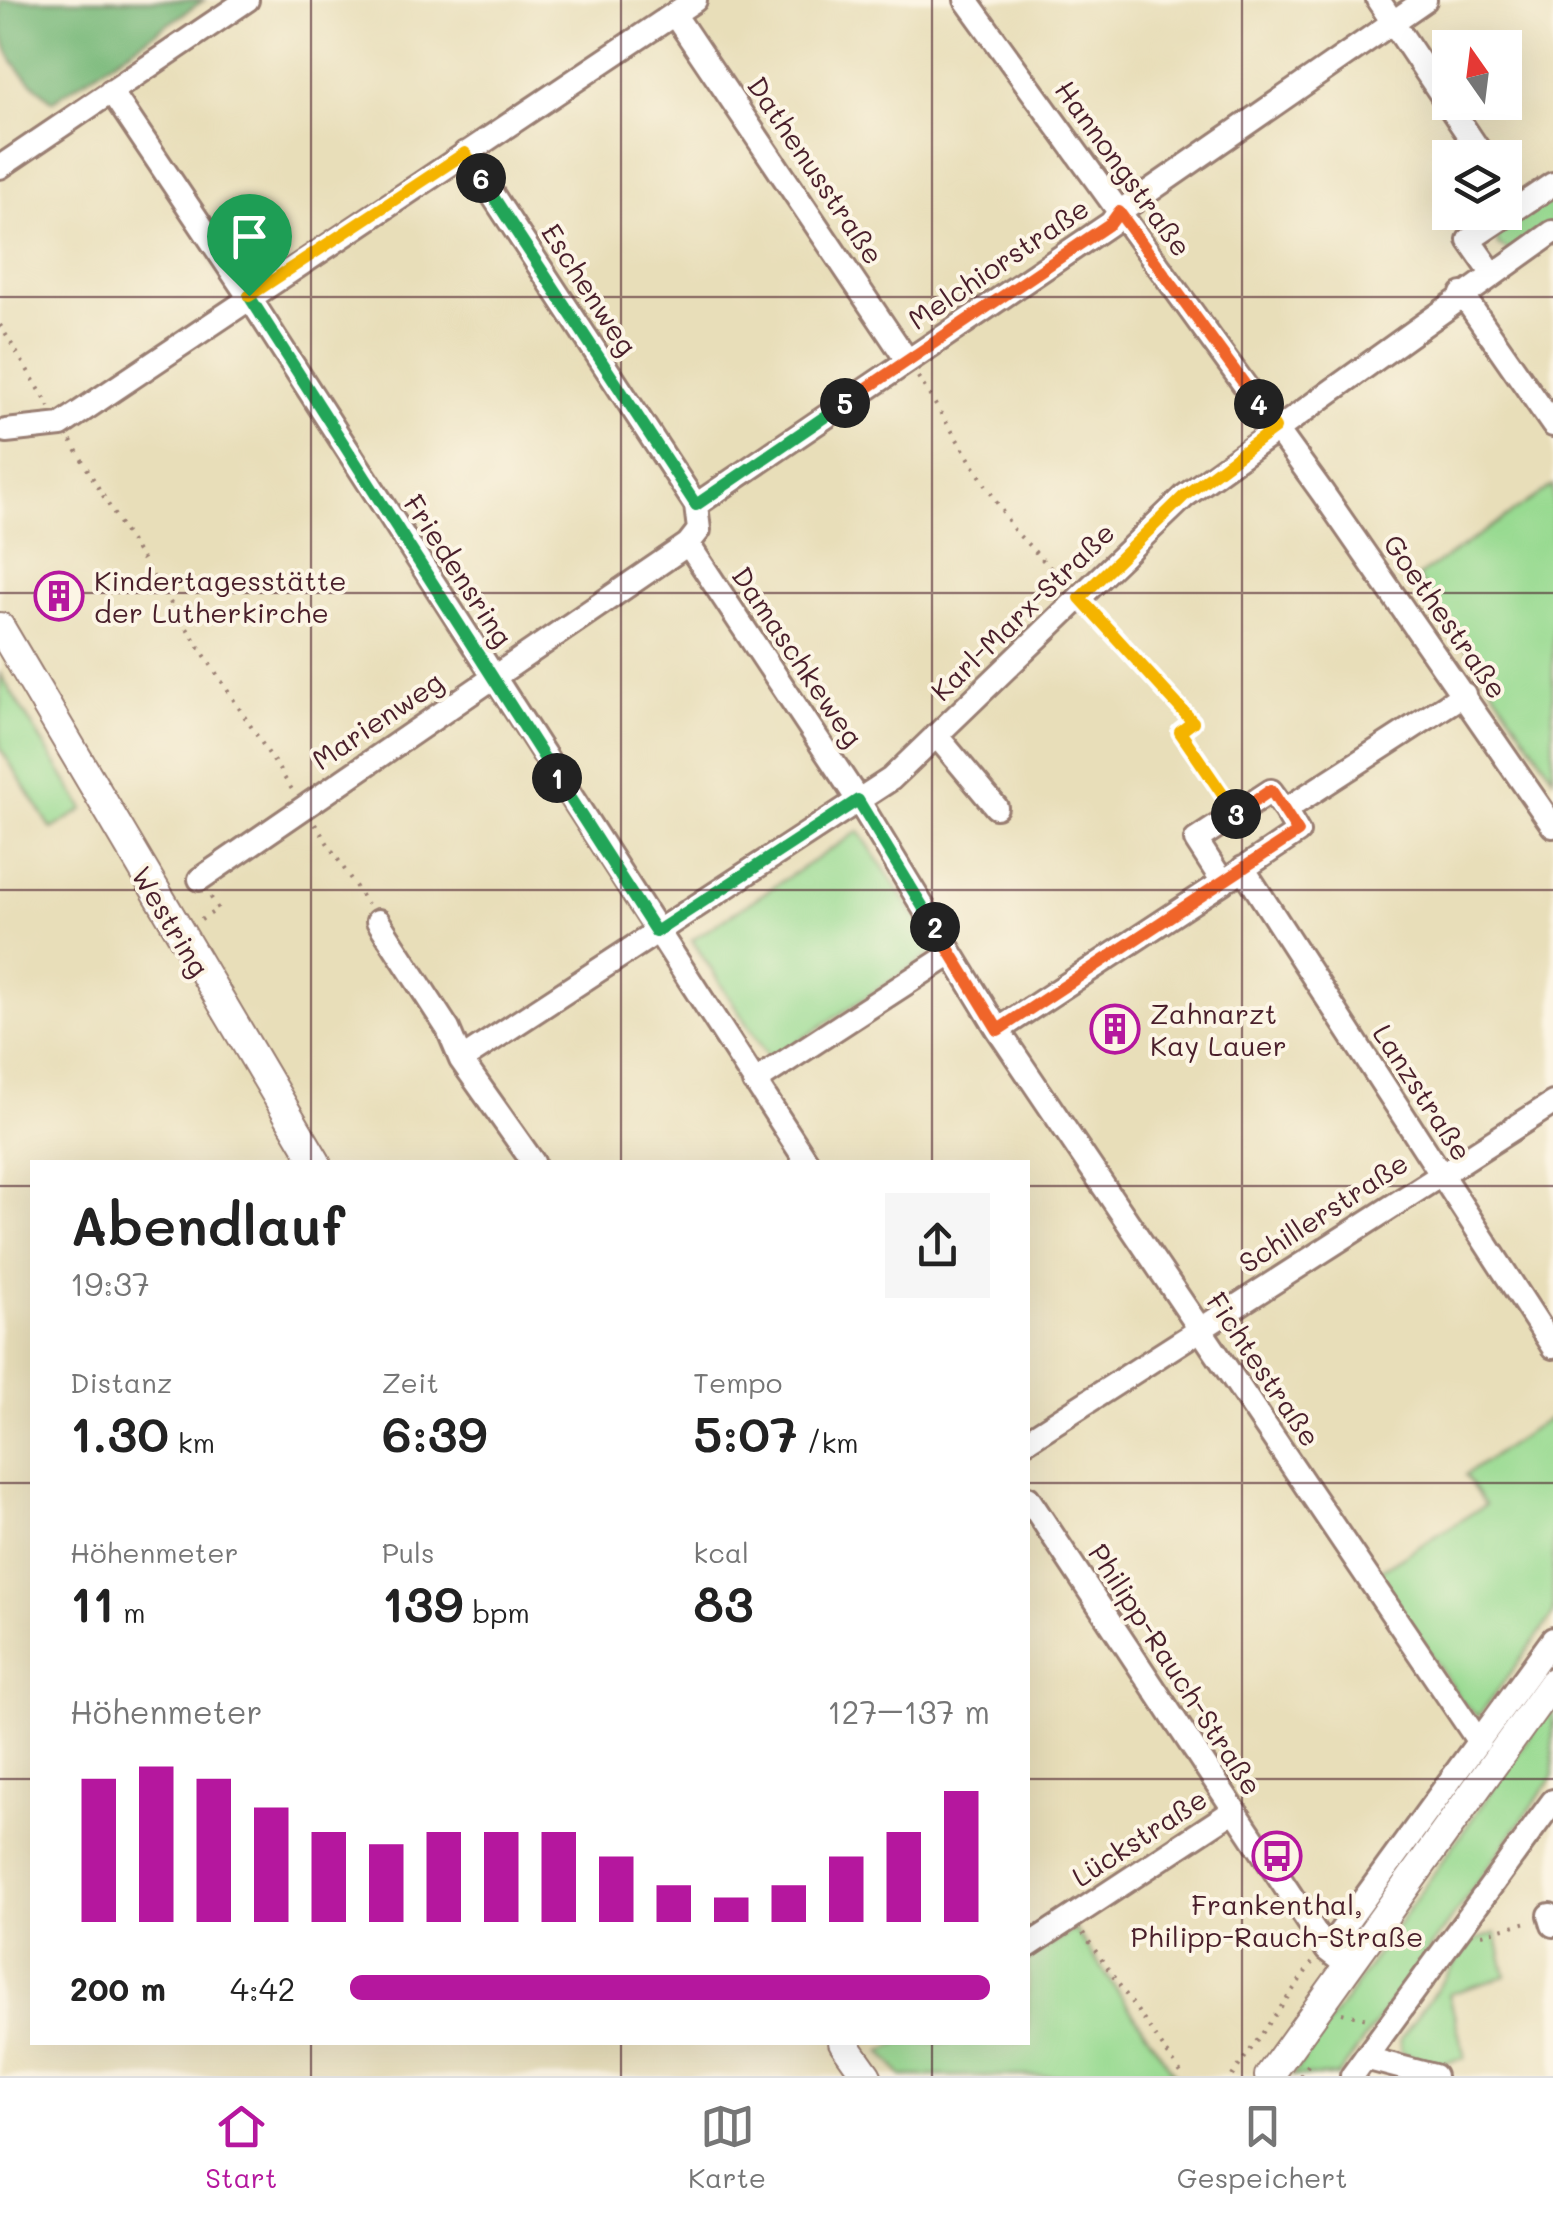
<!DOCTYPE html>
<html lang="de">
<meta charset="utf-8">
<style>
:root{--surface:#fff;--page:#f6f6f6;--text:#222;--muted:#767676;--line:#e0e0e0;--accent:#b5179e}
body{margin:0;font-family:Mali,sans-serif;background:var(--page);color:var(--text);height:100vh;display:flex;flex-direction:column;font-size:38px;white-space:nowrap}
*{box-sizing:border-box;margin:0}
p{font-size:32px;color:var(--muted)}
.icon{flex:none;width:55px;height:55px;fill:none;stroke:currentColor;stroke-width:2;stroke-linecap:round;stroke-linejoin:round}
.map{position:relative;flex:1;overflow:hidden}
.details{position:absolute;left:30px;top:1160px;width:1000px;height:885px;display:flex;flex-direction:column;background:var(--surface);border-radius:0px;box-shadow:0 10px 40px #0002}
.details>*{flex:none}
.needle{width:65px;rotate:346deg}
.buttons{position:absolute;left:1432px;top:30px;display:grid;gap:20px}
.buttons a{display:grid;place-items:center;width:90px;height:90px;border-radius:0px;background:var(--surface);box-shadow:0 10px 40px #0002;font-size:50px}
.pin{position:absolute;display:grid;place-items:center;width:85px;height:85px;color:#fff;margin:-102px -42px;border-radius:50% 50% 50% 0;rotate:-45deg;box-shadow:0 0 10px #0007}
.pin .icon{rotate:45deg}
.km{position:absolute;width:50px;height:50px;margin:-25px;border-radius:50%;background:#222;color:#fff;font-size:28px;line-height:50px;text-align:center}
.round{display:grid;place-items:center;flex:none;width:105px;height:105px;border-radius:0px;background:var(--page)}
.overview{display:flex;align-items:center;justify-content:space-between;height:170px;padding:0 40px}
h1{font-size:55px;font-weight:600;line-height:75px}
.metrics{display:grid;grid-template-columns:repeat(3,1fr);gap:15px;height:170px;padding:10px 40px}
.metrics div{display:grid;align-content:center}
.metrics b{font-size:50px;font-weight:600}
.metrics small{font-size:28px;font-weight:400}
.metrics p{font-size:28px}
.chart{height:280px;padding:20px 40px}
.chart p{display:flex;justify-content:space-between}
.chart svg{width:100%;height:180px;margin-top:10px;stroke:var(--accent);stroke-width:6}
ul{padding:0 40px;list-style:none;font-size:32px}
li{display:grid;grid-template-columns:160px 120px 1fr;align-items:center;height:75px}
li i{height:25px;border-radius:12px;background:var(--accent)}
.tab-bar{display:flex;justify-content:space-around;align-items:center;height:140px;border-top:2px solid var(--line);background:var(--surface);font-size:28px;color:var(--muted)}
.tab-bar a{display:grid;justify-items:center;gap:5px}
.tab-bar .selected{color:var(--accent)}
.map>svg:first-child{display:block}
.green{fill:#98da91;stroke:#717c5e;stroke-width:2.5}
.forest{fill:#7aba7b;stroke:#626c53;stroke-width:2.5}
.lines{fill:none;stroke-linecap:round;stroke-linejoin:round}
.minor-casing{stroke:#997e72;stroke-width:28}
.major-casing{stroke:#997e72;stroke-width:32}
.path{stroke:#997e72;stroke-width:4;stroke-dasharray:2.5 8;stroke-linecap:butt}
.minor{stroke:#fff;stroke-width:22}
.major{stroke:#fff;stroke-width:28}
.split-1-casing{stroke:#fff;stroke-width:20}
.split-2-casing{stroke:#fff;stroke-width:20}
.split-3-casing{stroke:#fff;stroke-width:20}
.split-4-casing{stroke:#fff;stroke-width:20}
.split-5-casing{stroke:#fff;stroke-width:20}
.split-6-casing{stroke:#fff;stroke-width:20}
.split-7-casing{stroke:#fff;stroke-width:20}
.split-1{stroke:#22a559;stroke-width:12}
.split-2{stroke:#22a559;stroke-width:12}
.split-3{stroke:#f0652b;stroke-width:12}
.split-4{stroke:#f5b400;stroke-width:12}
.split-5{stroke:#f0652b;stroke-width:12}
.split-6{stroke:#22a559;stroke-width:12}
.split-7{stroke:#f5b400;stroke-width:12}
.grid{fill:none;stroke:#4a1f2b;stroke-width:2.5;stroke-opacity:0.55}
.labels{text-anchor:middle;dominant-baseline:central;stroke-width:8;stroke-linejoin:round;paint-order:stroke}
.street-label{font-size:28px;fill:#4a1f2b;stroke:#fcf5e5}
.poi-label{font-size:28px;fill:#4a1f2b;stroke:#fcf5e5;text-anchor:start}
</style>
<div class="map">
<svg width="1553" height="2076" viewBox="0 0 1553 2076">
<rect width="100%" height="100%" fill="#fcf5e5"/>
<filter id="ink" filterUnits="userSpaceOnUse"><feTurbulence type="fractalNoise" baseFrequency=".01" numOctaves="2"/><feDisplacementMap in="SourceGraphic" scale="20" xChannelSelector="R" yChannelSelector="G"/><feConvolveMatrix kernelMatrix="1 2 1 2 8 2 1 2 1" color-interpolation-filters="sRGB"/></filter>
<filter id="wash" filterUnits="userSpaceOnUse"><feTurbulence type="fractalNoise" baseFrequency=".0048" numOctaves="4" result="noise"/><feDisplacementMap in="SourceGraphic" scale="40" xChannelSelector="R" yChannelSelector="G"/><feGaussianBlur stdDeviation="2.25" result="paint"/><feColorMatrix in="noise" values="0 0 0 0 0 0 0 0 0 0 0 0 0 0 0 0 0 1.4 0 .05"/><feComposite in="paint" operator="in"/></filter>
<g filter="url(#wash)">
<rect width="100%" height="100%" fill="#e8deb9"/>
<path class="green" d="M1553,191V224L1512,252L1498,245L1497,235Z
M1553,485V777L1417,577Z
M0,674L84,809L52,829L0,748Z
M859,831L938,950L770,1060L692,940Z
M1553,1416V1615L1478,1717L1461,1701L1377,1573L1485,1505L1465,1475Z
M1553,1703V1777L1338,2076H1292Z
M1075,1929L1176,2076H902L882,2052L898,2043L1028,2042V1960Z
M1496,1933L1506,1976L1449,1994L1465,2058L1435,2065L1401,2052L1400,2040L1471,1942Z"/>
<path class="forest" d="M0,0H204L53,101C13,67 0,55 0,0Z"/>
</g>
<g filter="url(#ink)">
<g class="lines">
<g class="minor-casing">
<path id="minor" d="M966,0L1322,492L1553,826
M1378,0L1484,158
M674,14L907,360
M111,91L249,297L807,1162
M0,167L247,0
M1492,273L1469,240L1553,184
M1462,294L1553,425
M6,431L61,425L695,0
M696,505L1111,223L1119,212L1425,0
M688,544L858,800L998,1030L1479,1742
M936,735L996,807
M1243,868L1553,1347
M1231,877L1298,832L1285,810
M200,879L688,544L699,530L696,505L465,153
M378,921L448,1029L461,1060L533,1162
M998,1030L1223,882L1196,840L1271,791L1285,810L1464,694
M461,1060L891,779L1185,496L1553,232
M754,1082L951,954
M1028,1440L1553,1103
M1028,1498L1327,1950L1349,1967
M1550,1915L1553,1925
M1028,1946L1233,1811
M1327,1950L1553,1639
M1365,2058L1434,2076
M1352,2076L1553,1801"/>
</g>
<g class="major-casing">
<path id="major" d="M0,627L316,1162
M843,2042L867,2076
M1269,2076L1553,1682"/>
</g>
<path class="path" d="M0,325L50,407
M918,377L1014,530L1066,584
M71,441L125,533L293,791
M1093,613L1193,723L1180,732L1225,799
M315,824L367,904
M201,920L218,909L210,896
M1083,1933L1183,2076
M1482,1934L1531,1921
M1342,2013L1367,2019
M1232,2076L1312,1963
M1301,2076L1312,2059"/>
<use href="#minor" class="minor"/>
<use href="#major" class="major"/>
</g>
</g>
<g class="lines" filter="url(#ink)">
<g class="split-1-casing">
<path id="split-1" d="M249,296L557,778"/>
</g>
<g class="split-2-casing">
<path id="split-2" d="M557,778L656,932L858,800L935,927"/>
</g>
<g class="split-3-casing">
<path id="split-3" d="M935,927L998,1030L1298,832L1271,790L1236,814"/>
</g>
<g class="split-4-casing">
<path id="split-4" d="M1236,814L1180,732L1193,722L1080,598L1184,496L1275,428L1259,404"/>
</g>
<g class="split-5-casing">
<path id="split-5" d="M845,403L1111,223L1119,212L1259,404"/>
</g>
<g class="split-6-casing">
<path id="split-6" d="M481,178L696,505L845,403"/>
</g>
<g class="split-7-casing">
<path id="split-7" d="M249,296L465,153L481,178"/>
</g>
<use href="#split-1" class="split-1"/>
<use href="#split-2" class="split-2"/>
<use href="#split-3" class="split-3"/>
<use href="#split-4" class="split-4"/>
<use href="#split-5" class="split-5"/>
<use href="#split-6" class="split-6"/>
<use href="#split-7" class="split-7"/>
</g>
<path class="grid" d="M311,0V1162M621,0V1162M932,0V1162M1242,0V2076M0,297H1553M0,593H1553M0,890H1553M0,1186H32M1028,1186H1553M0,1483H32M1028,1483H1553M0,1779H32M1028,1779H1553M311,2042V2076M621,2042V2076M932,2042V2076"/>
<defs>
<g id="building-ring" transform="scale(2.5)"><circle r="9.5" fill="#fcf5e5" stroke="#b5179e" stroke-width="1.5"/><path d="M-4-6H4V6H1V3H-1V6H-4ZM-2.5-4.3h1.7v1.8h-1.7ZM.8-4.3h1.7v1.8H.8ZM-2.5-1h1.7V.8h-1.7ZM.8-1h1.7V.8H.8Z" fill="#b5179e"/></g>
<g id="bus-ring" transform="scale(2.5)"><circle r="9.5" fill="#fcf5e5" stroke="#b5179e" stroke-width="1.5"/><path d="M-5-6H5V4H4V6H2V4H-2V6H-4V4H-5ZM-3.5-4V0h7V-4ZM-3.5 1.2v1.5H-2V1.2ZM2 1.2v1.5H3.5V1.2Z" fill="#b5179e"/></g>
</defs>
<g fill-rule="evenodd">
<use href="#building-ring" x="59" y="596"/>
<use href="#building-ring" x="1115" y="1029"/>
<use href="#bus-ring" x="1277" y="1856"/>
</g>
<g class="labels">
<g class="street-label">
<text transform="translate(1124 168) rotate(54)">Hannongstraße</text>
<text transform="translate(816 170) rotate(56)">Dathenusstraße</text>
<text transform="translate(998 263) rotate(-34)">Melchiorstraße</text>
<text transform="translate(590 289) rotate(57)">Eschenweg</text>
<text transform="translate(459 570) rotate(57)">Friedensring</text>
<text transform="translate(1022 611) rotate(-44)">Karl-Marx-Straße</text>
<text transform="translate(1446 616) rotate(55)">Goethestraße</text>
<text transform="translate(798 656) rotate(56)">Damaschkeweg</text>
<text transform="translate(377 720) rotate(-34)">Marienweg</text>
<text transform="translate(171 921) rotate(59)">Westring</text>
<text transform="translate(1423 1092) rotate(57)">Lanzstraße</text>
<text transform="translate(1323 1212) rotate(-33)">Schillerstraße</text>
<text transform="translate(1264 1369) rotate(56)">Fichtestraße</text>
<text transform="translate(1176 1669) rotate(57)">Philipp-Rauch-Straße</text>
<text transform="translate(1139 1837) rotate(-33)">Lückstraße</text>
</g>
<g class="poi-label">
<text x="94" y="580">Kindertagesstätte<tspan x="94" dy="32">der Lutherkirche</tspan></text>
<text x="1150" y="1013">Zahnarzt<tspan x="1150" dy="32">Kay Lauer</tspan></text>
<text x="1277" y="1904" text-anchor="middle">Frankenthal,<tspan x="1277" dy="32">Philipp-Rauch-Straße</tspan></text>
</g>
</g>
</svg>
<div class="buttons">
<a><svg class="needle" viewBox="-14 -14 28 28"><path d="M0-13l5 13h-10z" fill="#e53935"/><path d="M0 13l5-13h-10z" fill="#767676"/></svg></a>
<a><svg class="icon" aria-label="layers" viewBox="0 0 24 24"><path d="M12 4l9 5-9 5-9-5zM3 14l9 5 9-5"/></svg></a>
</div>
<div class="pin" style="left:249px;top:296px;background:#1e9e55"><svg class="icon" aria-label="arrive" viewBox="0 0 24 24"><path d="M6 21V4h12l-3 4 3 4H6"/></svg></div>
<b class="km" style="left:557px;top:778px">1</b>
<b class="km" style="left:935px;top:927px">2</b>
<b class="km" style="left:1236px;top:814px">3</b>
<b class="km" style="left:1259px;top:404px">4</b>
<b class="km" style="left:845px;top:403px">5</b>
<b class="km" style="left:481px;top:178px">6</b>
<section class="details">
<div class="overview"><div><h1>Abendlauf</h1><p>19:37</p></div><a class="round"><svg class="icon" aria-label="share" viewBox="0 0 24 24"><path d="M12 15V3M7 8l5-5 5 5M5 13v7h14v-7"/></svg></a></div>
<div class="metrics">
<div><p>Distanz</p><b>1.30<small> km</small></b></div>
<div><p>Zeit</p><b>6:39</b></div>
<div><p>Tempo</p><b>5:07<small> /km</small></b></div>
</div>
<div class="metrics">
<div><p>Höhenmeter</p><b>11<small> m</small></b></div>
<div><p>Puls</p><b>139<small> bpm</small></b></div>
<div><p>kcal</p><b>83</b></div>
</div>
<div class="chart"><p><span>Höhenmeter</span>127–137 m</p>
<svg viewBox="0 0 160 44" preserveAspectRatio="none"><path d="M5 44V9M15 44V6M25 44V9M35 44V16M45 44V22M55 44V25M65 44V22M75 44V22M85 44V22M95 44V28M105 44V35M115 44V38M125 44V35M135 44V28M145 44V22M155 44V12"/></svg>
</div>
<ul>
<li><b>200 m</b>4:42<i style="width:100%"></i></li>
</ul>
</section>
</div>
<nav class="tab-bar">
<a class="selected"><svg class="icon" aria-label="home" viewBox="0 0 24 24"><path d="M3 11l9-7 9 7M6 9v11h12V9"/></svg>Start</a>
<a><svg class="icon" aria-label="map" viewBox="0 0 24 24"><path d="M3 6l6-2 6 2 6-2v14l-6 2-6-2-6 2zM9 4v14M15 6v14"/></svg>Karte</a>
<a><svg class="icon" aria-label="saved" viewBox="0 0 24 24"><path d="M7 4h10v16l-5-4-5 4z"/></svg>Gespeichert</a>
</nav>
